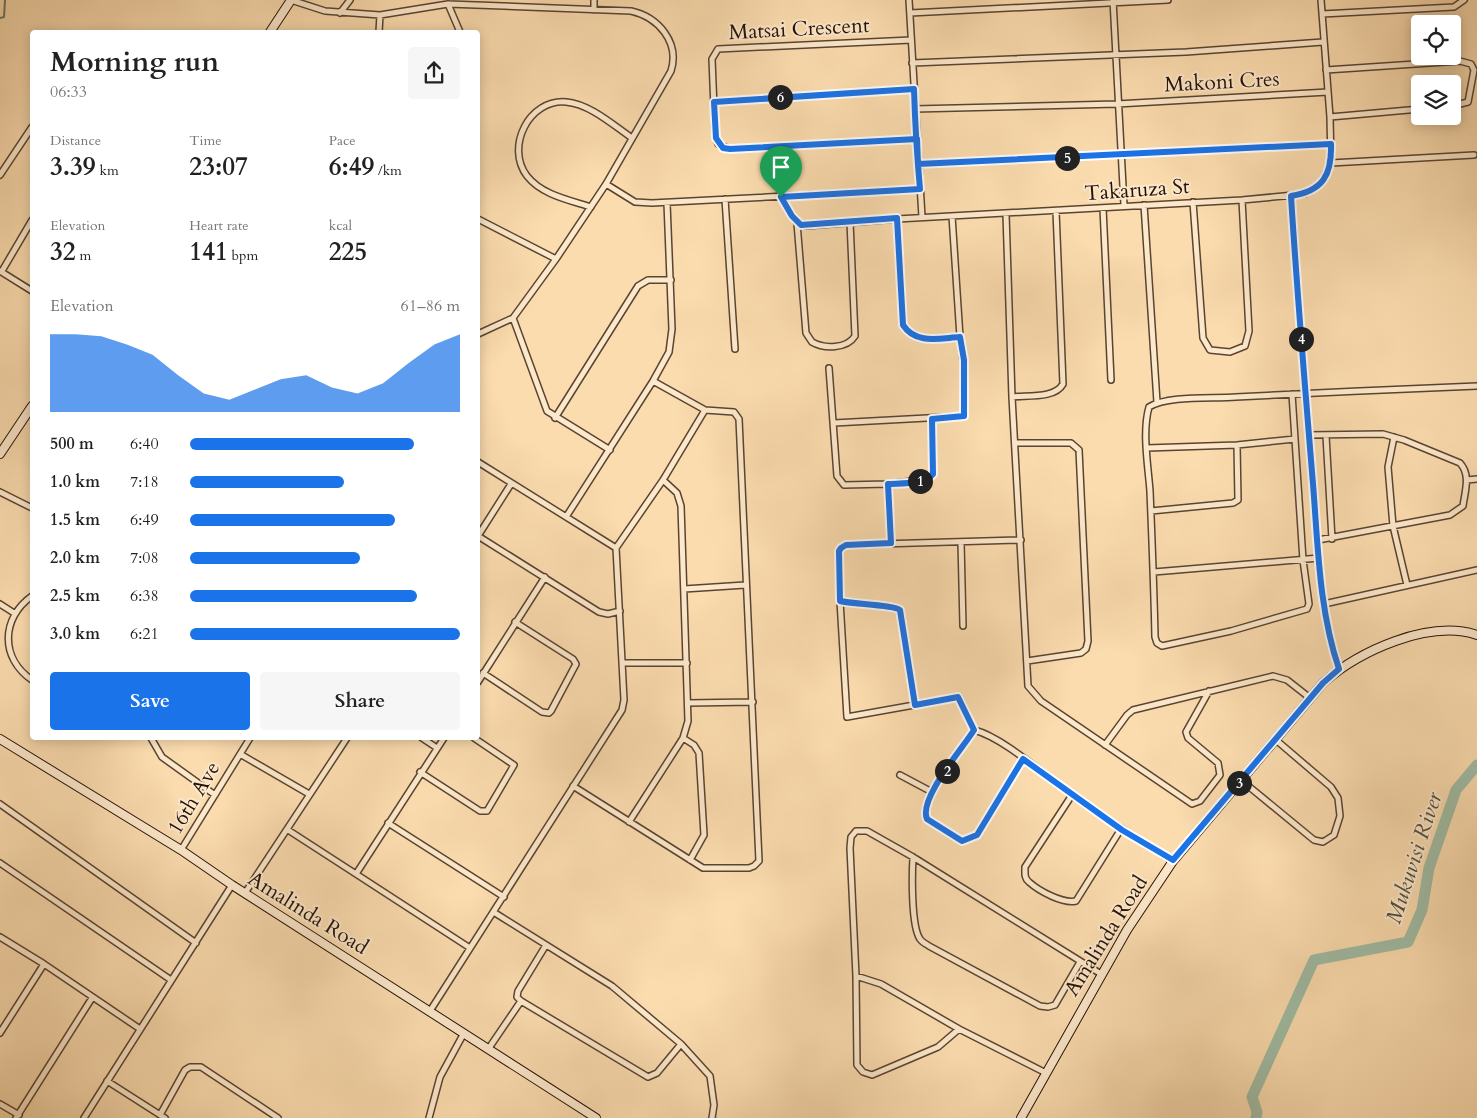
<!DOCTYPE html>
<meta charset="utf-8">
<style>
:root{--surface:#fff;--page:#f6f6f6;--text:#222;--muted:#767676;--accent:#1a73e8}
body{margin:0;font-family:Cardo,serif;background:var(--page);color:var(--text);height:100vh;display:flex;flex-direction:column;font-size:19px;white-space:nowrap}
*{box-sizing:border-box;margin:0}
p{font-size:16px;color:var(--muted)}
.icon{flex:none;width:28px;height:28px;fill:none;stroke:currentColor;stroke-width:2;stroke-linecap:round;stroke-linejoin:round}
.map{position:relative;flex:1;overflow:hidden}
.details{position:absolute;left:30px;top:30px;width:450px;height:710px;display:flex;flex-direction:column;background:var(--surface);border-radius:5px;box-shadow:0 2px 12px #0003}
.details>*{flex:none}
.buttons{position:absolute;left:1411px;top:15px;display:grid;gap:10px}
.buttons a{display:grid;place-items:center;width:50px;height:50px;border-radius:5px;background:var(--surface);box-shadow:0 2px 12px #0003;font-size:25px}
.pin{position:absolute;display:grid;place-items:center;width:42px;height:42px;color:#fff;margin:-51px -21px;border-radius:50% 50% 50% 0;rotate:-45deg;box-shadow:0 0 5px #0007}
.pin .icon{rotate:45deg}
.km{position:absolute;width:25px;height:25px;margin:-12px;border-radius:50%;background:#222;color:#fff;font-size:14px;line-height:25px;text-align:center}
.round{display:grid;place-items:center;flex:none;width:52px;height:52px;border-radius:5px;background:var(--page)}
.summary{display:flex;align-items:center;justify-content:space-between;height:85px;padding:0 20px}
h1{font-size:28px;font-weight:600;line-height:38px}
.figures{display:grid;grid-template-columns:repeat(3,1fr);gap:8px;height:85px;padding:5px 20px}
.figures div{display:grid;align-content:center}
.figures b{font-size:25px;font-weight:600}
.figures small{font-size:14px;font-weight:400}
.figures p{font-size:14px}
.chart{height:140px;padding:10px 20px}
.chart p{display:flex;justify-content:space-between}
.chart svg{width:100%;height:90px;margin-top:5px;fill:var(--accent);opacity:.7}
.primary-button{display:flex;gap:10px;margin-top:auto;padding:10px 20px}
.primary-button a{flex:1;height:58px;border-radius:5px;background:var(--accent);color:#fff;font-size:20px;font-weight:600;line-height:58px;text-align:center}
.primary-button a+a{background:var(--page);color:var(--text)}
ul{padding:0 20px;list-style:none;font-size:16px}
li{display:grid;grid-template-columns:80px 60px 1fr;align-items:center;height:38px}
li i{height:12px;border-radius:6px;background:var(--accent)}
.map>svg:first-child{display:block}
.lines{fill:none;stroke-linecap:round;stroke-linejoin:round}
.stream{stroke:#6f7866;stroke-width:2}
.river{stroke:#a0bca5;stroke-width:11}
.street-casing{stroke:#5a4431;stroke-width:8}
.secondary-casing{stroke:#251107;stroke-width:10}
.street{stroke:#fce8cb;stroke-width:5}
.secondary{stroke:#fce8cb;stroke-width:8}
.route-casing{stroke:#fff;stroke-width:10}
.route{stroke:#1a73e8;stroke-width:6}
.labels{text-anchor:middle;dominant-baseline:central;stroke-width:4;stroke-linejoin:round;paint-order:stroke}
.street-label{font-size:21px;fill:#251107;stroke:#fce8cb}
.water-label{font-size:22px;font-style:italic;fill:#504d3e;stroke:#fce8cb}
</style>
<div class="map">
<svg width="1477" height="1118" viewBox="0 0 1477 1118">
<rect width="100%" height="100%" fill="#fbdcaf"/>
<filter id="stains"><feTurbulence type="fractalNoise" baseFrequency=".004" numOctaves="4"/><feColorMatrix values="0 0 0 0 .2 0 0 0 0 .09 0 0 0 0 .02 0 0 0 .5 -.17"/></filter>
<radialGradient id="worn" r=".72"><stop offset=".6" stop-color="#630" stop-opacity="0"/><stop offset="1" stop-color="#630" stop-opacity=".3"/></radialGradient>
<g class="lines">
<path class="stream" d="M0,18L4,17L5,0"/>
<path class="river" d="M1256,1118L1257,1112L1252,1097L1314,960L1408,942L1422,910L1429,868L1456,790L1477,765"/>
<g class="street-casing">
<path id="street" d="M291,0L325,11L380,15L448,4L631,11C658,17 680,42 671,71L606,184L556,259L513,318L478,334
M594,0V10
M909,0L922,217
M1113,0L1124,205
M448,4L460,32
M340,13L350,0
M910,13L1168,0
M1322,14L1454,7L1464,0
M379,32L380,15
M911,40L718,49L712,59L715,133L718,144L730,149L917,139
M912,63L1186,52L1323,42
M1326,70L1460,61L1471,64L1474,70L1468,102L1452,106
M714,102L914,89
M914,109L1117,104L1328,92
M1330,117L1420,109
M1331,163L1474,155
M918,164L1331,144
M0,175L32,127
M606,184L635,202L652,203L920,189
M1291,196C1297,292 1305,388 1313,485C1318,546 1319,610 1339,669
M781,197L797,223L806,226L897,219L1242,200L1305,194L1321,183L1331,163L1330,117L1321,0
M725,199L735,349
M1193,202L1203,338L1210,350L1230,352L1245,346L1249,331L1242,200
M1144,205L1157,402
M591,207C569,200 542,195 527,176C505,147 529,99 566,102C590,104 613,125 632,138
M1103,208L1111,380
M1006,214L1012,397L1028,686L1041,701L1192,804L1200,801L1220,775L1218,763L1188,738L1186,732L1209,691
M478,219L556,259
M897,219L903,325C916,345 941,338 960,337L952,216
M797,223L806,333L812,342C824,349 847,349 855,336L850,222
M0,271L32,291
M2,271L32,220
M513,318L547,411L610,450
M829,368L837,476L844,485L888,484L929,479L933,474L932,419
M653,381L705,410
M1292,394L1303,560L1309,604L1307,609L1231,631L1162,646L1157,643L1155,637C1154,588 1152,540 1150,491C1148,465 1142,432 1149,407C1168,395 1213,399 1236,397C1316,393 1397,389 1477,386
M1012,397C1026,395 1055,399 1063,384L1056,211
M555,418L638,286L648,280H671
M834,423L964,416L963,360L960,337
M1309,435L1383,434L1404,440L1460,463C1471,475 1465,491 1463,506L1450,515L1318,540
M1326,436L1332,539
M1394,437L1388,467L1393,526L1407,585
M1016,443H1071L1079,450L1088,641L1086,649L1081,653L1027,661
M1147,448L1237,445L1295,439
M478,462L616,548
M1467,480L1477,479
M888,484L891,543
M0,492L32,508
M1151,511L1233,503L1238,500L1237,445
M566,517L653,381L669,352L672,329L667,203
M478,536L599,612L608,614L620,611
M478,536L511,484
M961,542L963,626
M1154,572L1319,558
M684,589L745,585
M32,596C1,618 0,658 32,680
M840,601C852,604 895,605 900,610L915,705
M0,604L14,613
M1324,604L1477,570
M622,663H687
M483,673L542,712L549,713L551,711L576,664L573,659L515,622
M478,682L545,577
M688,703L753,702
M974,730L959,697L847,717L840,601L839,551L841,548L846,545L1021,540
M151,738L162,757L215,795
M422,738L437,748
M683,738L694,745L699,753L704,835L690,860
M1105,745L1127,715L1133,710L1273,676L1287,680L1310,698
M240,754L309,794
M1023,759L977,835L962,841L927,819C918,799 963,748 974,730C1002,737 1042,773 1067,791C1101,816 1137,839 1173,861
M420,772L480,811H487L514,765L474,738
M900,775L932,792
M1241,780L1314,840L1323,842L1334,835L1340,816L1338,798L1331,787L1276,740
M1072,795L1025,867C1025,873 1024,878 1029,882C1039,891 1063,904 1076,901L1121,829
M0,804L196,943
M629,822L683,738L688,721L681,506L677,493L663,480
M388,823L504,897
M288,830L356,874L444,738
M181,850L250,738
M913,857C912,874 911,926 920,939C922,942 926,944 929,946L1040,1006L1048,1007L1055,1005L1080,962
M0,863L171,980
M356,874L470,948
M245,893L347,738
M495,913L612,986L681,1044L710,1076L714,1105L712,1118
M0,937L44,964L140,1029
M546,945L518,991L517,997L521,1001L648,1077L657,1073L681,1044
M856,976L881,984L959,1029L1046,1073
M430,1011L622,710L624,700L616,548L663,480L705,410L734,412L739,419L759,861L754,866L749,868H703L573,786
M959,1029L938,1047L872,1075L863,1072L857,1065L856,976L850,848L851,837L856,831H867L913,857L1101,974
M0,1033L44,964
M489,1048L521,1001
M107,1081L165,1118
M0,1104L19,1115
M160,1115L185,1070L190,1067H201L278,1118
M16,1118L92,998
M84,1118L232,885
M429,1118L440,1077L464,1033"/>
</g>
<g class="secondary-casing">
<path id="secondary" d="M270,32L291,0
M0,454L32,406
M0,739L181,850L232,885L596,1118
M1021,1118L1127,930L1173,861L1323,683C1359,651 1429,619 1477,635"/>
</g>
<use href="#street" class="street"/>
<use href="#secondary" class="secondary"/>
</g>
<g class="lines">
<g class="route-casing">
<path id="route" d="M781,197L792,216L801,225L897,218L903,325C916,345 940,338 960,337L964,360V416L932,419L933,474C924,485 901,483 888,484L891,543L846,545L841,548L839,551L840,601C852,604 895,605 900,610L915,705L958,697L974,730C963,748 918,799 927,819L962,841L977,835L1023,759L1122,830L1173,860L1323,683L1339,669C1319,610 1318,546 1313,484C1305,388 1297,292 1291,196C1323,191 1332,175 1331,144L918,164L917,139L730,149L723,148L716,138L714,102L914,89C915,122 917,156 920,189L781,197"/>
</g>
<use href="#route" class="route"/>
</g>
<g class="labels">
<g class="street-label">
<text transform="translate(799 29) rotate(-3)">Matsai Crescent</text>
<text transform="translate(1222 82) rotate(-3)">Makoni Cres</text>
<text transform="translate(1137 190) rotate(-4)">Takaruza St</text>
<text transform="translate(194 798) rotate(-59)">16th Ave</text>
<text transform="translate(308 913) rotate(32)">Amalinda Road</text>
<text transform="translate(1106 936) rotate(-58)">Amalinda Road</text>
</g>
<g class="water-label">
<text transform="translate(1414 858) rotate(-72)">Mukuvisi River</text>
</g>
</g>
<rect width="100%" height="100%" filter="url(#stains)"/>
<rect width="100%" height="100%" fill="url(#worn)"/>
</svg>
<div class="buttons">
<a><svg class="icon" aria-label="locate" viewBox="0 0 24 24"><circle cx="12" cy="12" r="6"/><path d="M12 2v4M12 18v4M2 12h4M18 12h4"/></svg></a>
<a><svg class="icon" aria-label="layers" viewBox="0 0 24 24"><path d="M12 4l9 5-9 5-9-5zM3 14l9 5 9-5"/></svg></a>
</div>
<div class="pin" style="left:781px;top:197px;background:#1e9e55"><svg class="icon" aria-label="arrive" viewBox="0 0 24 24"><path d="M6 21V4h12l-3 4 3 4H6"/></svg></div>
<b class="km" style="left:920px;top:481px">1</b>
<b class="km" style="left:947px;top:771px">2</b>
<b class="km" style="left:1239px;top:783px">3</b>
<b class="km" style="left:1301px;top:339px">4</b>
<b class="km" style="left:1067px;top:158px">5</b>
<b class="km" style="left:780px;top:97px">6</b>
<section class="details">
<div class="summary"><div><h1>Morning run</h1><p>06:33</p></div><a class="round"><svg class="icon" aria-label="share" viewBox="0 0 24 24"><path d="M12 15V3M7 8l5-5 5 5M5 13v7h14v-7"/></svg></a></div>
<div class="figures">
<div><p>Distance</p><b>3.39<small> km</small></b></div>
<div><p>Time</p><b>23:07</b></div>
<div><p>Pace</p><b>6:49<small> /km</small></b></div>
</div>
<div class="figures">
<div><p>Elevation</p><b>32<small> m</small></b></div>
<div><p>Heart rate</p><b>141<small> bpm</small></b></div>
<div><p>kcal</p><b>225</b></div>
</div>
<div class="chart"><p><span>Elevation</span>61–86 m</p>
<svg viewBox="0 0 160 44" preserveAspectRatio="none"><path d="M0 44V6L10 6L20 7L30 11L40 16L50 26L60 35L70 38L80 33L90 28L100 26L110 32L120 35L130 30L140 20L150 11L160 6V44z"/></svg>
</div>
<ul>
<li><b>500 m</b>6:40<i style="width:83%"></i></li>
<li><b>1.0 km</b>7:18<i style="width:57%"></i></li>
<li><b>1.5 km</b>6:49<i style="width:76%"></i></li>
<li><b>2.0 km</b>7:08<i style="width:63%"></i></li>
<li><b>2.5 km</b>6:38<i style="width:84%"></i></li>
<li><b>3.0 km</b>6:21<i style="width:100%"></i></li>
</ul>
<div class="primary-button"><a>Save</a><a>Share</a></div>
</section>
</div>
